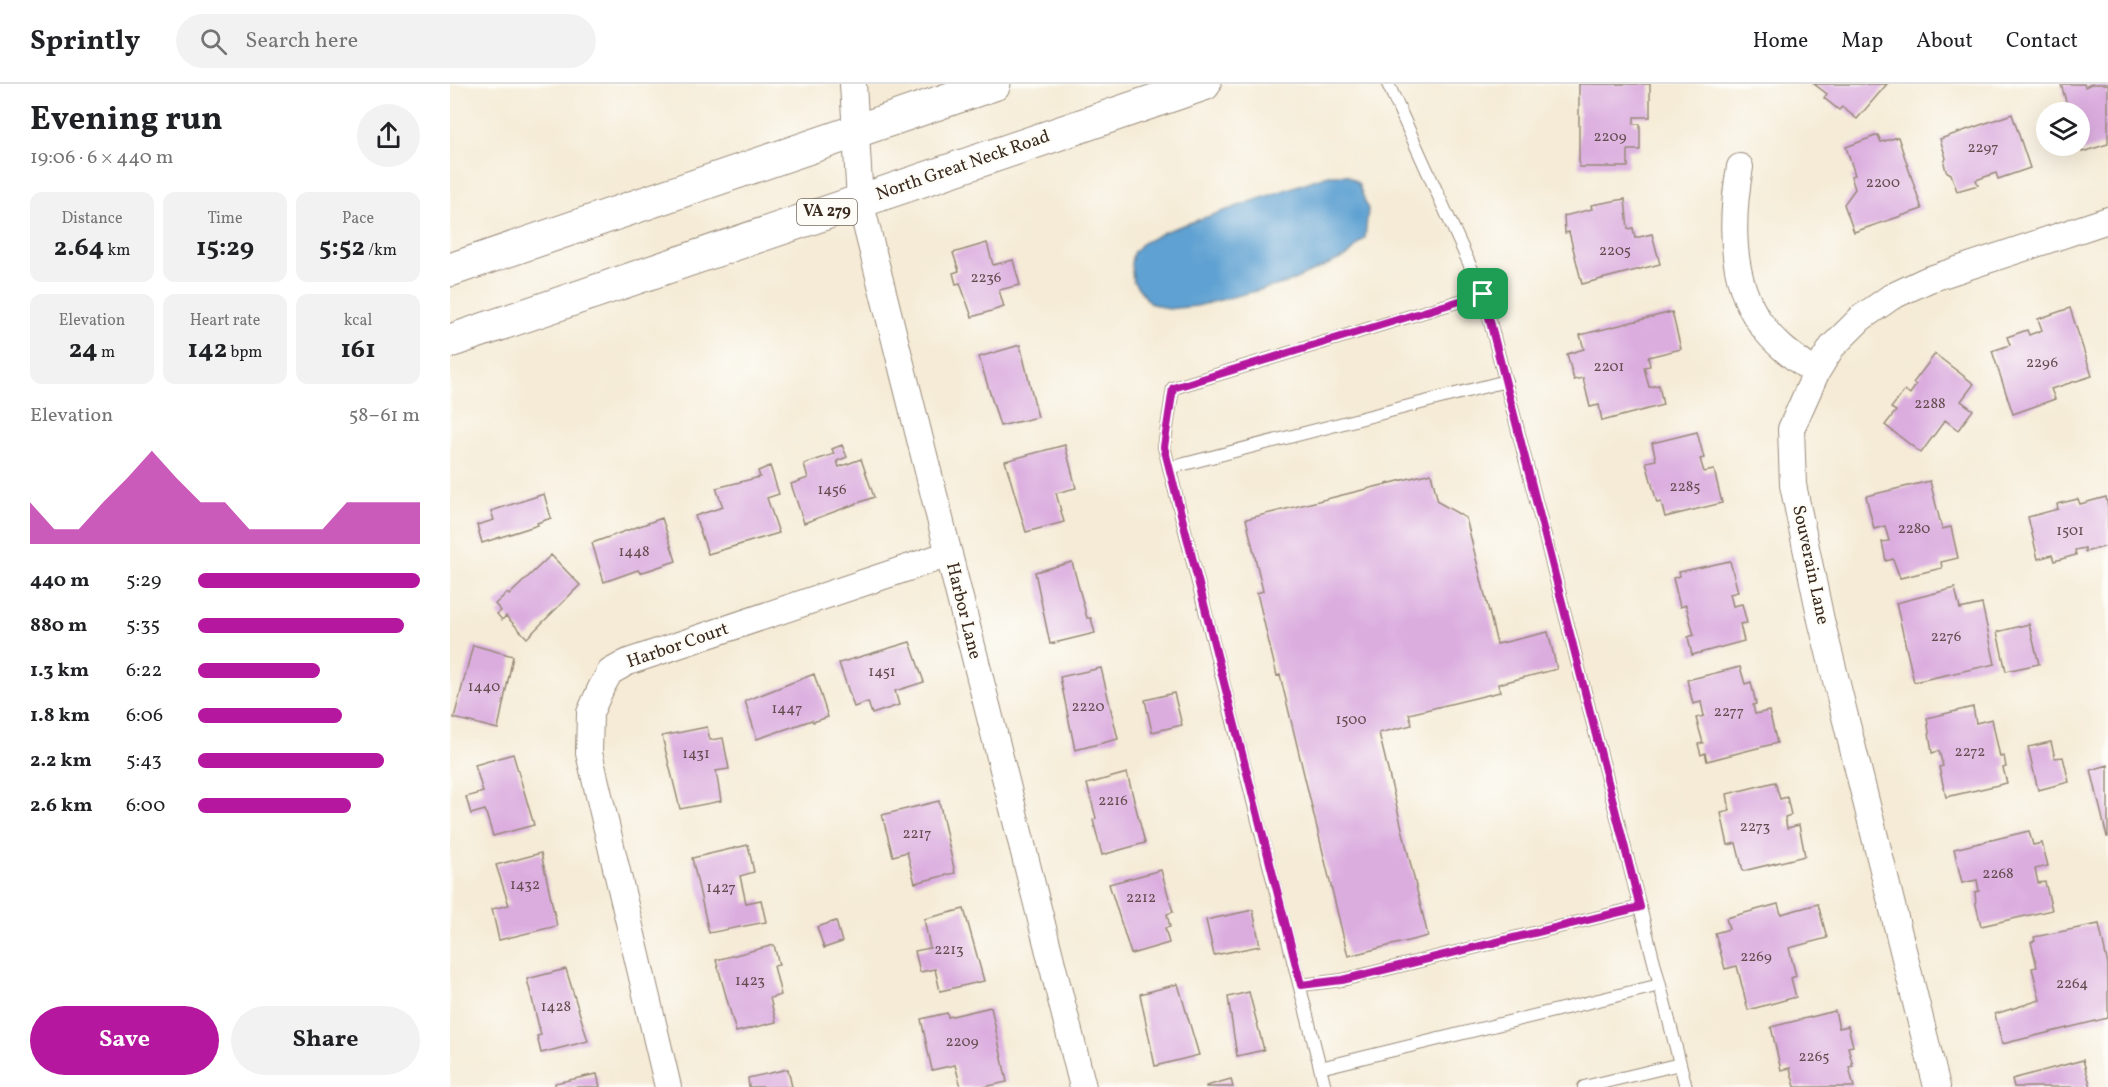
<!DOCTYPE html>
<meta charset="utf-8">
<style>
:root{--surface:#fff;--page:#f2f2f2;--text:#202124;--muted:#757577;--line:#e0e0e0;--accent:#b5179e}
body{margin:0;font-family:Vollkorn,serif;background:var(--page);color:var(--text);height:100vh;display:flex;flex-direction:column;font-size:22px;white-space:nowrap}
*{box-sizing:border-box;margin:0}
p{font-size:20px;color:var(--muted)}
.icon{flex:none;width:33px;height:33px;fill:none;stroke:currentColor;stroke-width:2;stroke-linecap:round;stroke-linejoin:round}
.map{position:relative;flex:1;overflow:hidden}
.side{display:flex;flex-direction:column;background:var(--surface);width:450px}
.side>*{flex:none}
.controls{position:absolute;left:1586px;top:18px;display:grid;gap:12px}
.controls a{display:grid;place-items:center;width:54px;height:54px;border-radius:50%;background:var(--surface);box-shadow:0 6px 24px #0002;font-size:30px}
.pin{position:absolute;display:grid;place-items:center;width:51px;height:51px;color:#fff;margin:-26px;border-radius:12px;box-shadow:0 3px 9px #0006}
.round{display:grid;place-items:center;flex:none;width:63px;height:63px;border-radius:32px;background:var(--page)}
.overview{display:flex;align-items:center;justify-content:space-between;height:102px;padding:0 30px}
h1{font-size:33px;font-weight:700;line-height:45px}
.figures{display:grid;grid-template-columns:repeat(3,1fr);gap:9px;height:102px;padding:6px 30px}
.figures div{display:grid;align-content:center;border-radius:12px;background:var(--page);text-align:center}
.figures b{font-size:26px;font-weight:700}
.figures small{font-size:16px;font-weight:400}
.figures p{font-size:16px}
.chart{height:168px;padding:12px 30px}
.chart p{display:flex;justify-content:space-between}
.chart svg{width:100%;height:108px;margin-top:6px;fill:var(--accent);opacity:.7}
.primary-button{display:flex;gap:12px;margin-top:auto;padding:12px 30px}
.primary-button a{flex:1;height:69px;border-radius:36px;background:var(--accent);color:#fff;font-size:24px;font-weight:700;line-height:69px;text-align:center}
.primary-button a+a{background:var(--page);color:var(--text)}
ul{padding:0 30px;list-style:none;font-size:20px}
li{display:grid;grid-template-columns:96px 72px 1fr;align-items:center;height:45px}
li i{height:15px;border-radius:8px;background:var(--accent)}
header{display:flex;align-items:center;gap:36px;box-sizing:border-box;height:84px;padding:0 30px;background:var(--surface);border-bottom:2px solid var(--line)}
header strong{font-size:28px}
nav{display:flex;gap:33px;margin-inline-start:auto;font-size:21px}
.search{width:420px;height:54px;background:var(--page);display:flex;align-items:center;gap:15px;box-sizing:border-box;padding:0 21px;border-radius:33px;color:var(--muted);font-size:22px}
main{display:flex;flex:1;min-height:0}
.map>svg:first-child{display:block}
.water{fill:#5ea1d2;stroke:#4c6678;stroke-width:1.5}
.building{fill:#dbaddf}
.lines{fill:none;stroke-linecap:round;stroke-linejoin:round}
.lane-casing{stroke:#988a7a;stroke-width:14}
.street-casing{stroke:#988a7a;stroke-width:28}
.primary-casing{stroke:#988a7a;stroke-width:35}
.lane{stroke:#fff;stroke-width:12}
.street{stroke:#fff;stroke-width:26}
.primary{stroke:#fff;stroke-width:33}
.route-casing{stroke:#fff;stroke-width:12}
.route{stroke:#b5179e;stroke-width:8}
.labels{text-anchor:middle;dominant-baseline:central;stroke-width:5;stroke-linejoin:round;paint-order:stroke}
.number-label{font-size:15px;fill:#634b4e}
.shield{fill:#fdfcf7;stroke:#75695f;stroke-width:1.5}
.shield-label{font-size:16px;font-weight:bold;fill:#3b2a1e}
.street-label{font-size:18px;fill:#3b2a1e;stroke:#fdfcf7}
</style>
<header>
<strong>Sprintly</strong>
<div class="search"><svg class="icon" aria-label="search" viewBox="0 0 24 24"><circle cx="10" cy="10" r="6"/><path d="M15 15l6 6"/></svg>Search here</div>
<nav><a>Home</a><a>Map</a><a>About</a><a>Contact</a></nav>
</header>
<main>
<section class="side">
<div class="overview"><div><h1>Evening run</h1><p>19:06 · 6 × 440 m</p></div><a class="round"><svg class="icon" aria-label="share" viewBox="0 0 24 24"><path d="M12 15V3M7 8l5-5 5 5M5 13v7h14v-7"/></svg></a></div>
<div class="figures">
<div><p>Distance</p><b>2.64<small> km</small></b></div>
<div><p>Time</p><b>15:29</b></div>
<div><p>Pace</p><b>5:52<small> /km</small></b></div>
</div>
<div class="figures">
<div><p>Elevation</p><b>24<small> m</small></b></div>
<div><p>Heart rate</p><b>142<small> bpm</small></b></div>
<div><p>kcal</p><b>161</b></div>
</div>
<div class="chart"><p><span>Elevation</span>58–61 m</p>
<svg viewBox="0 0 160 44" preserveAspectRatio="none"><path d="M0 44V27L10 38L20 38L30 27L40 17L50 6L60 17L70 27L80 27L90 38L100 38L110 38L120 38L130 27L140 27L150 27L160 27V44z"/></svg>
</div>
<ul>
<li><b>440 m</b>5:29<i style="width:100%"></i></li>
<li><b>880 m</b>5:35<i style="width:93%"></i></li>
<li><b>1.3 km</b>6:22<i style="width:55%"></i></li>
<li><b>1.8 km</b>6:06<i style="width:65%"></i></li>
<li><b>2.2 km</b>5:43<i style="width:84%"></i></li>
<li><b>2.6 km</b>6:00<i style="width:69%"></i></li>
</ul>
<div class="primary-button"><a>Save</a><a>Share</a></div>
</section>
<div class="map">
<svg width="1658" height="1003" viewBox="0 0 1658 1003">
<rect width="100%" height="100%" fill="#fdfcf7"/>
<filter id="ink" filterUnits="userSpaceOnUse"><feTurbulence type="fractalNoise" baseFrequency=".0167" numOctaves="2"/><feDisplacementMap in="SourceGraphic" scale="12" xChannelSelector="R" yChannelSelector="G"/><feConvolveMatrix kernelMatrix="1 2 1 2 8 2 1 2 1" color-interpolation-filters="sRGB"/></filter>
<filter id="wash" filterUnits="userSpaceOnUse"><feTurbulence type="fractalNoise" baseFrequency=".008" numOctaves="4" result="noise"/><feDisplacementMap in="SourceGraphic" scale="24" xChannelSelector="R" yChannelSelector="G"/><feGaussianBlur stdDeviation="1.35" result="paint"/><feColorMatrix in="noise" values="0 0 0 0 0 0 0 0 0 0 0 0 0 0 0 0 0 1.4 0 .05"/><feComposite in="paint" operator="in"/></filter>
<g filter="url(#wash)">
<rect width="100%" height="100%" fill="#f5ebd6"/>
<path class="water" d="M878,91H897L908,99L918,125L915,154L897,172L837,199L747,222L718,225L700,219L683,197L681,179L683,169L691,160L716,147Z"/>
<g id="blocks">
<path class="building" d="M1129,0H1200V33H1184V40H1190V66H1178V83H1129Z
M1364,0H1437L1407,35L1392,23L1389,26L1374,14L1377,10Z
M1611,0H1634L1635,3L1641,0H1658V60L1632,68L1629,59V28H1619Z
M1562,30L1580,84L1548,95L1546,89L1526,96L1528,101L1507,107L1501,90L1496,87L1494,79L1496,74L1490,55Z
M1428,51L1431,58L1448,53L1472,125L1404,148L1394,120L1405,105L1401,92L1405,91L1396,63Z
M1175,115L1178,145L1183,144L1185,154L1202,150L1210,180L1132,200L1119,148L1115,149L1114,132L1142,125L1141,121Z
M537,159L543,181L563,176L570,201L549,206L554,223L522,233L510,199L506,200L503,189L509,187L503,169Z
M1620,224L1642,292L1601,305L1605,315L1563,330L1542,267L1560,261L1557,253L1577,246L1579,251L1592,246L1588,235Z
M1222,228L1231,265L1198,273L1200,282L1194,283L1199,303L1209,301L1213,321L1152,337L1149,321L1140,323L1133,294L1124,296L1117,270L1134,265L1130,251Z
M570,261L588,333L550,342L529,273Z
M1485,270L1524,300L1511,317L1523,326L1508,346L1495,336L1471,369L1435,341L1446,327L1441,324L1455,306L1460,310L1466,301L1463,299Z
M1247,348L1254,374L1250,375L1254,388L1264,386L1272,419L1215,433L1211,418L1207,419L1196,378L1206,376L1202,359Z
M392,361L397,373L387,377L389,383L411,375L424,413L354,439L341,400L358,394L354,380L384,370L382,365Z
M615,361L626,404L606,409L614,438L576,448L555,377Z
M320,382L329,410L317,414L329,449L258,470L245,432L273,423L266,404L310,393L308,387Z
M981,389L988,418L1016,434L1047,560L1098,548L1107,585L1048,600L1050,608L959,630L962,641L929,649L978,852L898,872L830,591L827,592L807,509L813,507L796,435Z
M1480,397L1492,445L1501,443L1508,474L1491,478L1492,484L1450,494L1443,475L1436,477L1432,458L1439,457L1435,442L1424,445L1416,412Z
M94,410L101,434L87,439L88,441L32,459L27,441L44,436L41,427Z
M1656,413L1658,423V462L1635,468V464L1625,466L1626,471L1604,477L1602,471L1588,475L1578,433L1608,425L1607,420L1628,415L1630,420Z
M212,434L226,477L190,489L188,486L154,498L142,459Z
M101,471L130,501L77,554L56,532L52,536L47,530L51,527L45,520L57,509L59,511Z
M1280,477L1288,508L1280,510L1283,522L1292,520L1297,539L1290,540L1294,557L1242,571L1238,553L1244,551L1236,521L1230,523L1223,494L1230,492L1229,488Z
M622,478L637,534H641L645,549L600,560L585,488Z
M1505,504L1510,525L1532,520L1545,580L1464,598L1446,519Z
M1579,540L1589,580L1556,587L1547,548Z
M460,558L474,598L445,607L449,621L422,630L418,618L404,623L389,579Z
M23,561L63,572L48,645L4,634Z
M1290,583L1295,600L1301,598L1306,620L1303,621L1305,630L1319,627L1327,659L1257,677L1255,669L1251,671L1248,660L1253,659L1246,634L1254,632L1251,618L1243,620L1237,596Z
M651,584L668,655L625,666L610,593Z
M364,590L378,633L363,638L362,636L307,655L295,617Z
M724,609L732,641L702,648L695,616Z
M1523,623L1526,639L1542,635L1550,673L1554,672L1556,683L1553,684L1557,699L1496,713L1489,683L1493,682L1489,667L1482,669L1477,634Z
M257,643L260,656L273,654L279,685L266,687L271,717L230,725L212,652Z
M1601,658L1605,674L1613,673L1619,698L1588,706L1578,663Z
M63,670L84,741L43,752L35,726L21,730L16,713L33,708L25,681Z
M1658,681V753H1657L1641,686Z
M677,689L695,759L652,771L643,736L646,734L637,700Z
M1325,698L1330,715L1337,713L1341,731L1335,733L1337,744L1349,741L1355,772L1293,787L1286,759L1278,761L1271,729L1280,727L1277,710Z
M489,717L505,789L465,799L457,768L443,772L432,731Z
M1579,747L1583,761L1592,759L1598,782L1585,785L1588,799L1595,798L1602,826L1531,842L1526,821L1525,808L1529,807L1527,796L1512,799L1504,765Z
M298,761L304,788L290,792L296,819L311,816L316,838L259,849L242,774Z
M91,769L107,842L49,856L42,825L59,821L46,781Z
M711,786L723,828L717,830L720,843L715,844L719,859L681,870L659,800Z
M1328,820L1331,830L1368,820L1377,854L1339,864L1346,892L1341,894L1346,913L1298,926L1287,882L1275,885L1265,849L1279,845L1276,834Z
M514,825L534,897L490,907L485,885L470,888L465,867L480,864L474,835Z
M803,826L810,862L764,871L756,836Z
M386,837L392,858L374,864L367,843Z
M1649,840L1658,881V934L1552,960L1545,930L1590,916L1582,884L1587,883L1581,858L1585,857L1584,853Z
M324,861L329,881L324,882L331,911L320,914L326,938L286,948L266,876Z
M116,885L138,957L91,969L87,952L91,951L77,895Z
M728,900L749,971L705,982L690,910Z
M799,908L814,966L787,972L778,913Z
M541,923L557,998L534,1003H511L505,981L482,986L471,935L497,929L498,933Z
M1385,927L1389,944L1398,942L1403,962L1398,963L1403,982L1399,983L1404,1003H1345L1340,984L1331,986L1321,943Z
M1633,976L1641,1003H1564L1562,995Z
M338,985L342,1003H299L298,994Z
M147,990L150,1003H105V999Z
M781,995L783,1003H756V1002Z"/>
</g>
</g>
<g filter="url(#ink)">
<use href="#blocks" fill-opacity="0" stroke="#988a7a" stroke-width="1.5"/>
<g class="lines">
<g class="lane-casing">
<path id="lane" d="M938,0L1033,210L1236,1003
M719,384L1056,297
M851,901L892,896L1190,823
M870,984L1210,901
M875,1003L714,363L723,304L1033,210
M1134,1003L1230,980"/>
</g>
<g class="street-casing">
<path id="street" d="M403,0L410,117L633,1003
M1290,83C1281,134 1279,196 1311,240C1325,261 1346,275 1366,289
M218,1003L139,669L140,629L151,604L160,588L178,578L499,470
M1487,1003L1371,536L1343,401L1341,345L1366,289L1382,263L1411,234L1441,213L1477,196L1658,136"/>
</g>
<g class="primary-casing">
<path id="primary" d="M0,186L544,0
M0,257L754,0"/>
</g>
<use href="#lane" class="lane"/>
<use href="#street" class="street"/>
<use href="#primary" class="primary"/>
</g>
</g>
<g class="lines" filter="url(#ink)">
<g class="route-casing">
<path id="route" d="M1033,210L1190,823L892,896L851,901L714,363L723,304Z"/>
</g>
<use href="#route" class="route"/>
</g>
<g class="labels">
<g class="number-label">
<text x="1160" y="53">2209</text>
<text x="1533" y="64">2297</text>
<text x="1433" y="99">2200</text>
<text x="1165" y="167">2205</text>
<text x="536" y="194">2236</text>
<text x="1592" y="279">2296</text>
<text x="1159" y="283">2201</text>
<text x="1480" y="320">2288</text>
<text x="1235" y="403">2285</text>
<text x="382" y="406">1456</text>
<text x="1464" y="445">2280</text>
<text x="1620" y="447">1501</text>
<text x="184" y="468">1448</text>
<text x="1496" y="553">2276</text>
<text x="432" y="588">1451</text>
<text x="34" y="603">1440</text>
<text x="638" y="623">2220</text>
<text x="337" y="625">1447</text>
<text x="1279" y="628">2277</text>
<text x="901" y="636">1500</text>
<text x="1520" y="668">2272</text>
<text x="246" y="670">1431</text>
<text x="663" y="717">2216</text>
<text x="1305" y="743">2273</text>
<text x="467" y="750">2217</text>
<text x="1548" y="790">2268</text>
<text x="75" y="801">1432</text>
<text x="271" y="804">1427</text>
<text x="691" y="814">2212</text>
<text x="499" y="866">2213</text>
<text x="1306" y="873">2269</text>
<text x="300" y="897">1423</text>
<text x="1622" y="900">2264</text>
<text x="106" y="923">1428</text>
<text x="512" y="958">2209</text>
<text x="1364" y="973">2265</text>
</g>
<rect class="shield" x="347" y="115" width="60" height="26" rx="4.5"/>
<g class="shield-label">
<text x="377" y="128">VA 279</text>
</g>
<g class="street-label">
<text transform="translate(513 82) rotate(-19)">North Great Neck Road</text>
<text transform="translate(1360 481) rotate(78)">Souverain Lane</text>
<text transform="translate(513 527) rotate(76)">Harbor Lane</text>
<text transform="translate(228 562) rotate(-19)">Harbor Court</text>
</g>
</g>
</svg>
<div class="controls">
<a><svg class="icon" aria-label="layers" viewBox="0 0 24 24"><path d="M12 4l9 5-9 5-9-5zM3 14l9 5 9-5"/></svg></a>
</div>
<div class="pin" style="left:1033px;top:210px;background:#1e9e55"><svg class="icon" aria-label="arrive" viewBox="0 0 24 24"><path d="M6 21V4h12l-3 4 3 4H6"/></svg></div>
</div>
</main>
